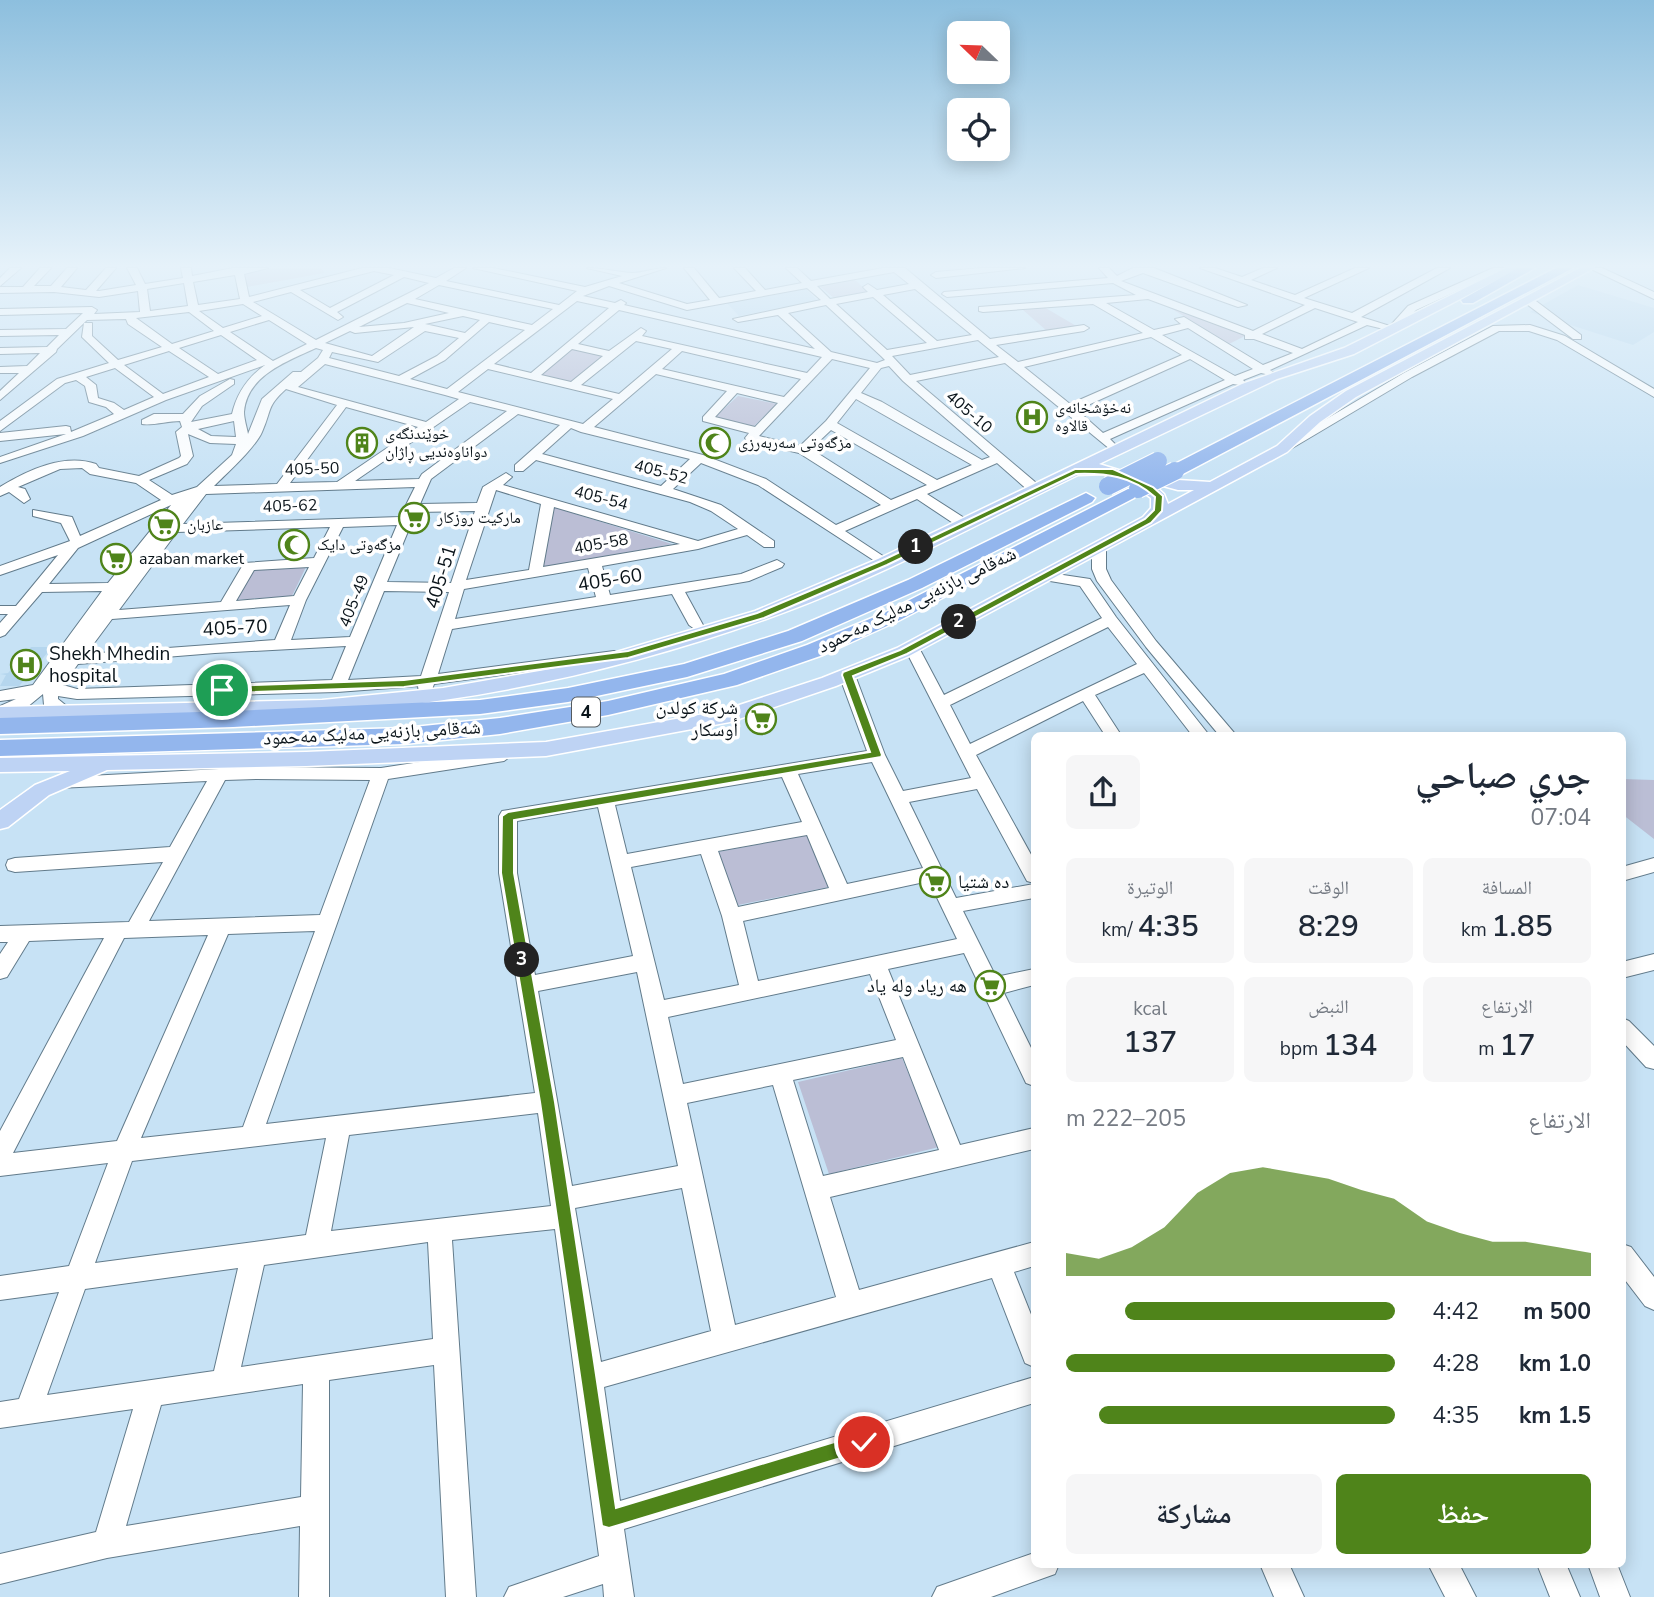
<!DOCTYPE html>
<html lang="ar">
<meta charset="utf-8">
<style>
:root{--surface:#fff;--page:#f6f6f7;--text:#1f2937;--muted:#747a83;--accent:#4f841a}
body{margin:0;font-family:"Nunito Sans","Noto Naskh Arabic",sans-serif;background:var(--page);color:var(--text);direction:rtl;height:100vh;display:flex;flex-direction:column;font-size:26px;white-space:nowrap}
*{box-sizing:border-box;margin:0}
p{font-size:23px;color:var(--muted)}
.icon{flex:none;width:38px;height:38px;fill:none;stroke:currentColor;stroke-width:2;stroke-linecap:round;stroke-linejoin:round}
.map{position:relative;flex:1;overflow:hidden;direction:ltr}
.sheet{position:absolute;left:1031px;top:732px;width:595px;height:836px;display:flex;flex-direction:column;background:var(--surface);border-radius:10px;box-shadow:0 4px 18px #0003;direction:rtl}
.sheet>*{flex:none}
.needle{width:46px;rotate:293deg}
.buttons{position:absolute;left:947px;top:21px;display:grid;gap:14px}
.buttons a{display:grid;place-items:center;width:63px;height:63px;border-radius:10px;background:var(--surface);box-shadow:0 4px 18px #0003;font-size:35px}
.pin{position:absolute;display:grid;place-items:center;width:60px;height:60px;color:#fff;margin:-30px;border:4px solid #fff;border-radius:50%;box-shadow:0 2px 7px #0007}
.km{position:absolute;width:35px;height:35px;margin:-18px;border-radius:50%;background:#222;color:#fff;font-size:19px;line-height:35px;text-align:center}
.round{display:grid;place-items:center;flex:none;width:74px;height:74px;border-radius:10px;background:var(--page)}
.overview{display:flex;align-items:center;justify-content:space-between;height:119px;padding:0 35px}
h1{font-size:38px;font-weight:600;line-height:52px}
.stats{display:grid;grid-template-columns:repeat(3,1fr);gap:10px;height:119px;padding:7px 35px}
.stats div{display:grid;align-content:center;border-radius:10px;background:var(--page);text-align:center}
.stats b{font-size:30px;font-weight:600}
.stats small{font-size:19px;font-weight:400}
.stats p{font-size:19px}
.chart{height:196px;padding:14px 35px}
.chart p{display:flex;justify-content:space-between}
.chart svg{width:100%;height:126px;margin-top:7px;fill:var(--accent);opacity:.7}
.primary-button{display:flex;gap:14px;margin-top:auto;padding:14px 35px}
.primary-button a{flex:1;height:80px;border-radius:10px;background:var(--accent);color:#fff;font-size:28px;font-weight:600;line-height:80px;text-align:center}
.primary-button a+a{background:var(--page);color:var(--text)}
ul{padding:0 35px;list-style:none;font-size:23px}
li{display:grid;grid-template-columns:112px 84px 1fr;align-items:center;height:52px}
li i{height:18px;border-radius:9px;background:var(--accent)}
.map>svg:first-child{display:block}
.built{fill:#b5d6ee}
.green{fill:#bbbed5}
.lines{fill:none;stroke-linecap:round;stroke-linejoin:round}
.minor-casing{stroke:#627b8b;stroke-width:2}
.major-casing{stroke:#fff;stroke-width:3}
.highway-casing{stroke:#fff;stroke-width:3}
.minor{fill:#fff;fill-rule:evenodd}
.major{fill:#bed3f4;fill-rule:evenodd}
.highway{fill:#93b6ed;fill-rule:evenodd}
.highway-bridge-casing{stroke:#fff;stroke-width:20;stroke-linecap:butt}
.highway-bridge{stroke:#93b6ed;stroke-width:18}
.route{fill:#4f841a;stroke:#fff;stroke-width:2}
.labels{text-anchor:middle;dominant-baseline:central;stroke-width:7;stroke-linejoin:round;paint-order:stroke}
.far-poi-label{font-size:16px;fill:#0a141a;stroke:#fff;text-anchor:start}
.far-street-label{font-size:16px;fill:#0a141a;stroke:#fff}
.shield{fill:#fff;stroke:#545a5f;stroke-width:2}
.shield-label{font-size:18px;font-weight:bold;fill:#0a141a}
.street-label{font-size:19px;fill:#0a141a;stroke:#fff}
.poi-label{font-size:19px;fill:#0a141a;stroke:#fff;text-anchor:start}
</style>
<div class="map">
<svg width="1654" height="1597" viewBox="0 0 1654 1597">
<rect width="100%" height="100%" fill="#c7e2f5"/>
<path class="built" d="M1578,285L1654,308V332L1633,345L1530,312Z
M804,287L818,301L739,316L725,301Z
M31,647H52L30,674L39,675H29L19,686H0L6,675L0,674L8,673Z"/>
<path class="green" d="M274,268H322L324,273L247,287L244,273Z
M854,279L868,292L834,298L818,285Z
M1164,304L1247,335L1229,344Z
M1044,307L1078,327L1047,331L1023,310Z
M571,348L605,357L572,383L539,375Z
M738,396L777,404L754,426L715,417Z
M553,507L672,544L541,569Z
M306,567L292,596L234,600L251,569Z
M1622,779L1654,780V839L1622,814Z
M807,835L829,887L738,905L718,852Z
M902,1058L939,1147L829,1174L798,1082Z"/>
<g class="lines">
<g class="minor-casing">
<path id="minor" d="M10,268H21L0,286V278Z
M40,268H51L34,286H51L67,268H77L61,287L86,290L106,268H116L96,291H99L136,285L127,268H137L145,284L183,278L181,268H191L192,276L233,268H268L244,274L249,297L362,268H389L436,278L454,268H466L446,281L559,305L577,291L473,268H493L585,287L622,276L587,268C603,268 617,272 632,273C643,273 654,268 666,268L619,283L687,304L710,300L684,268H694L719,298L756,291L734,268H745L765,290L802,283L786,268H797L811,281L883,268H905L990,339L1084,325L1089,328L1084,331L996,345L1018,362L1143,333L1093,304L983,312L979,311V307L1136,295L1113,283L947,297L942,294L944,292L1108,278L1099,268H1109L1117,276L1133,268H1154L1247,305L1238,307L1143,273L1121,281L1253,331L1305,305L1200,268H1215L1242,277L1263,268H1277L1251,280L1295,295L1355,268H1369L1304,298L1352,313L1437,268H1450L1361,317L1390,326L1408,306L1493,268H1507L1416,310L1396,332L1367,325L1270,370L1276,374L1274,376L1261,373L1243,380L1247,384L1245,386L1233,384L1110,439L1117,446L1111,450L1005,363L916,381L1041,487V493H1031L997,463L927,494L969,521V527H959L917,499L845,531L889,560L891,563L884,567L758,485L701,463L673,489L721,505L774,541V547H764L747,535L698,549L602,566L610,595L741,574L777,560L784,564L782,567L749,581L685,592L703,625L696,630L689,625L672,594L452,629L438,674L614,651L619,653L622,656L619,659L434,684L431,693H419L418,686L337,692L77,699L58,696V699L74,712L66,717L44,705L43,694L26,708L0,717V706L16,699L0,701V691L33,685L102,591L42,592L5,635L0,637V623L8,614H0V606H16L58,555L0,575V566L70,541L61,523L33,516V510L72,517L80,536L161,500L136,483L90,474L82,468L60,469L18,487L25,489L30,499L24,503L9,492L0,496V487C28,470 64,453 96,464L99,468L139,476L179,458L181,456L176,432L182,427L180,421C169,421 150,426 142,424V420L154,414H183L200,396L230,379L234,380V384L202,406L191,422L232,414C237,393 247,378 265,365L166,400L83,436L0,463V457L66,434L0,441V433L66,426L70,427L71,432L114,414L106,407L89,402L85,386L76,380L65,383L0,431V421L57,379L109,363L82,337L84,323H92V336L118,360L162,347L128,324L126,319L87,320L57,349L56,352L0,400V391L19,373H0V367L27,366L40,353L0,354V348L47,347L59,335L0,336V330L66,329L83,313L0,315V309L92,307L97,310L94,314L140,312L138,291L99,297L54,292L0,293V287H23ZM374,271L394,275L330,308L300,290ZM894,272L909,284L877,290L868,284L863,287L868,292L830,299L817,286ZM235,275L240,299L198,305L193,282ZM404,277L429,283L316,340L253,302L291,292L338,320L343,317L337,312ZM184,283L188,306L150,311L147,289ZM439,285L553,309L532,325L415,299ZM609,286L687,310L807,288L821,300L733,319L738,322L778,315L815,349L624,305L626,303L621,300L615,303L583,296ZM915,289L972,335L937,341L883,295ZM873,297L927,343L887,350L836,304ZM1148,299L1245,335V339H1254L1293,353L1263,365L1184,317L1175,319L1181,324L1154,330L1106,303ZM577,301L609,308L531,373L494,364ZM407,303L449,313L404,323L359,327ZM243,304L262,316L223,328L199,311ZM826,305L881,356L885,360L877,363L831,352L788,313ZM1315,308L1358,322L1302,349L1262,334ZM619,310L822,357L807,373L642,336L646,331L641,328L609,351L578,344ZM189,312L214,331L172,344L136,318ZM463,316L480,320L465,333L425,324ZM269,320L307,344L273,361L230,332ZM489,322L525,330L447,389L410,379L445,360ZM414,327L372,356L325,343L350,331L355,333ZM1188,328L1253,369L1235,376L1162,335ZM425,331L459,338L437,356L399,376L329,358L332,352L378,362ZM221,335L257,360L218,374L179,348ZM1151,337L1182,355L1070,404L1024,367ZM978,340L999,357L910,375L892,356ZM636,341L672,349L619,394L581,385ZM316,348L323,350L318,358L301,372H293L262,399L248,434C247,428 244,419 244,412C247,375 288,361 316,348ZM572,349L603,356L571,382L541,375ZM169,351L209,377L163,394L124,365ZM682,351L801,379L784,397L662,369ZM832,359L870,368L826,421L800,446L759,436ZM1190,359L1225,380L1103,433L1077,410ZM325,364L445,395L459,399L426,422L298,387ZM889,366L903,381L990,457L982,460L882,402L861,393L881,368ZM115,368L154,397L124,410L114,403L98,398L96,385L86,377ZM488,369L613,399L583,424L458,392ZM656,374L727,391L703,417V421L749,433L745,438L747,441L799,453L881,505L836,525L766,479L703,455L594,427ZM286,389L337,405L277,484L214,486C227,473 255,448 262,432C272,410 266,407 286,389ZM737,393L778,403L755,427L715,417ZM856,399L972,465L937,480L837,423ZM470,402L507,411L422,474L419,479L355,481ZM346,407L418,427L337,482L290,483ZM518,414L560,425L515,465V471H523L536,460L690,502L711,511L738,529L698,541L503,485L512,477L506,473L483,487L477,503L420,504L431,479ZM234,421L236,437L211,436L198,429ZM571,428L581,432L690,459L661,486L542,454ZM831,430L927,485L891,500L811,449ZM188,434L210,443L236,444L232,455L197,487L172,495L149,480L187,464L193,456ZM415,487L400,517L183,524L206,494ZM496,490L541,504L529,570L466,580ZM171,505L108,583L49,584L78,548ZM554,507L680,544L543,567ZM475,511L451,583L387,582L416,512ZM397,525L350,637L291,640L306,600L343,527ZM330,527L314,558L244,563L221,602L119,610L177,532ZM309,567L294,596L236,601L254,570ZM588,568L596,597L455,619L464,589ZM384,591L449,592L421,676L348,680ZM290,605L275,640L86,654L112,619ZM346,646L332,680L77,689L63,685L78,664L215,653Z
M982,268H1025L936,278L931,275L936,272Z
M1589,268H1602L1654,292V299Z
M1524,298H1532L1581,335V339H1573L1524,302Z
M1530,325L1565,336L1654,389V397L1557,340L1529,331H1499L1412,377L1289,450L1279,447L1404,373L1493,326Z
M1099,543L1106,547V569L1111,580L1156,641L1236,735H1219L1146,647L1097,581L1092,569V547Z
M1043,572L1090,579L1116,617L1209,735H1192L1144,673L1095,695L1121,735H1105L1083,701L976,755L1034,860V883L1027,881L977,789L909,802L956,898L1034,884V898L963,911L996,977L1034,969V985L1004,993L1034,1054V1086L1026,1083L964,953L888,969L960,1145L1034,1128V1149L830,1197L859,1290L1034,1242V1266L1014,1272L1034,1322V1367L1025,1363L992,1278L604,1387L620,1501L1034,1377V1403L624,1529L634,1597H604L603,1584L563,1597H504L509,1587L599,1556L555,1229L452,1240L476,1597H446L434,1365L329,1380V1597H299L300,1526L107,1558L0,1584V1554L96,1532L133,1409L0,1428V1402L19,1399L59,1292L0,1300V1276L69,1266L108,1163L0,1176V1131L104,938L29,941L7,977L0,979V954L8,942H0V926L129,922L163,862L15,872L8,870L6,865L8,860L15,858L170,847L207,781L58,788L52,786L49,782L52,778L256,767L381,768L504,749L510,751L512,755L504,761L388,779L266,1124L535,1093L499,873V816L502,811L867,751L839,675L847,670L855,675L885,755L903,791L971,778L904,647L907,644H917L944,695L1102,618L1080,586L1038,579V573ZM1108,627L1137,664L970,744L950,705ZM872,762L923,868L847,884L798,774ZM782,777L802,822L627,854L615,805ZM256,779L370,780L320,915L149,921L225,780ZM598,807L633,956L535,975L517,873V821ZM807,835L829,888L738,907L718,851ZM701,854L722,916L739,985L664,1000L631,867ZM929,881L957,939L758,981L743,921ZM315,931L243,1127L141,1138L228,934ZM208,935L117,1141L13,1153L124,938ZM637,972L678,1166L572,1186L538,991ZM870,974L896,1040L683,1084L668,1017ZM903,1057L939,1150L823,1176L793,1080ZM773,1085L836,1297L735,1325L687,1103ZM538,1113L551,1206L331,1231L349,1135ZM326,1138L306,1235L95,1263L132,1161ZM682,1188L711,1331L601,1362L575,1208ZM428,1242L433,1339L241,1367L264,1265ZM238,1268L214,1371L47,1395L85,1289ZM303,1384L301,1497L126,1526L161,1405Z
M1654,858V872L1622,881V867Z
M1654,954V970L1622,978V962Z
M1622,1018L1629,1021L1654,1046V1069L1646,1067L1622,1041Z
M1622,1244L1631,1247L1654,1277V1310L1645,1306L1622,1276Z
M1034,1553V1564H1059L1055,1574L991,1597H932L937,1587Z
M1260,1564H1289L1304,1597H1274Z
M1428,1564H1459L1476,1597H1445Z
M1537,1564H1566L1580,1597H1550Z
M1588,1564H1617L1630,1597H1600Z"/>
</g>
<g class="major-casing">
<path id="major" d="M1506,268H1520L1354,354L1277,379L1099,464L1135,475L1142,471L1178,480L1210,482L1277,446L1310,416L1346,391L1580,268H1594L1356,397L1320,422L1287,452L909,656L836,686L730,722L546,756L306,766L107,770L49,795L8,827L0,829V810L35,785L70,771L0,772V758L306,752L546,742L721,711L822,678L897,648L1143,517L1151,508V498L1132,484L1106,474L1078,475C977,524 872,582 766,619C663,656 553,684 444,700C299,722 147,716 0,719V707L322,700L443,688L551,669L603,656L755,611L878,559L1242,384L1344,348ZM1152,483L1178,490H1194L1168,504L1164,494Z"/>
</g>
<g class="highway-casing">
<path id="highway" d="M1518,268H1535L1473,303H1463L1461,300Z
M1556,268H1573L1181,475L1175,476L1166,471L1169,467Z
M1128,489L1134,490L1137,494L1134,498L898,621L823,655L737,685L608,715L500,734L404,744L0,756V740L404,728L500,718L608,701L724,674L807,645L884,613Z
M1086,493L1095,498L1092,502L922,588L802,641L687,677L568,702L480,714L233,727L0,734V718L233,711L480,700L568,688L684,664L788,631L908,580Z"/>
</g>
<use href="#minor" class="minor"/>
<use href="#major" class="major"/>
<use href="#highway" class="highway"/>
<g class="highway-bridge-casing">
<path id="highway-bridge" d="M1108,486L1158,461
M1138,489L1175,471"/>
</g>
<use href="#highway-bridge" class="highway-bridge"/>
</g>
<linearGradient id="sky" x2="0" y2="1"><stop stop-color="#8dbfde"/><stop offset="0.54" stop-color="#e6f2fa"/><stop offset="1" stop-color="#e6f2fa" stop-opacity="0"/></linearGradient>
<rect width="1654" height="492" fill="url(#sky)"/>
<path class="route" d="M1075,469H1113L1153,487L1163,496L1162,511L1151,523L907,654L853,676L882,755L881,757L514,820V873L555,1102L616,1508L864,1433L870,1436L873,1442L870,1448L864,1451L609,1528L602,1526L540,1102L501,873L502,816L508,812L870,752L842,675L843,672L900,650L1145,519L1154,510L1155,497C1132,476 1106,473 1076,474L887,565L764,618L628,658L404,687L222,693L217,690L222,686L404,680L628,651L757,613L881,561Z"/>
<defs>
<g id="hospital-ring" transform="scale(1.575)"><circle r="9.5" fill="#fff" stroke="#4f841a" stroke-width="1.5"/><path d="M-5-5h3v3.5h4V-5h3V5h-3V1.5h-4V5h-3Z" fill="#4f841a"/></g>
<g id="building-ring" transform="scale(1.575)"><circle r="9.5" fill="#fff" stroke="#4f841a" stroke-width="1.5"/><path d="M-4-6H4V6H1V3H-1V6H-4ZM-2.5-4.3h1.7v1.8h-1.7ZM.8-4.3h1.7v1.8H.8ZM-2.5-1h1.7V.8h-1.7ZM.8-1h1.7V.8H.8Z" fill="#4f841a"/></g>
<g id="mosque-ring" transform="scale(1.575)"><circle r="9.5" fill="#fff" stroke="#4f841a" stroke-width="1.5"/><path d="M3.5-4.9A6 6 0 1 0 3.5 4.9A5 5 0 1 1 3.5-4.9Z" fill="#4f841a"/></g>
<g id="supermarket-ring" transform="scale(1.575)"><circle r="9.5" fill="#fff" stroke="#4f841a" stroke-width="1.5"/><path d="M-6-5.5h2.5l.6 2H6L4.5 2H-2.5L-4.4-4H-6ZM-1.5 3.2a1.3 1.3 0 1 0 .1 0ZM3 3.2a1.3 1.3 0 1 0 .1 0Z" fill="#4f841a"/></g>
</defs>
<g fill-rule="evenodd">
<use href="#hospital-ring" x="1032" y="417"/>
<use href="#building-ring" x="362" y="443"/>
<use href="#mosque-ring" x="715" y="443"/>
<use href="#supermarket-ring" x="414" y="518"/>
<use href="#supermarket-ring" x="164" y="525"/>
<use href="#mosque-ring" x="294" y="545"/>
<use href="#supermarket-ring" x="116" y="559"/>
<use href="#hospital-ring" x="26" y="665"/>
<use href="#supermarket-ring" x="761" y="719"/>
<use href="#supermarket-ring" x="935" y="882"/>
<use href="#supermarket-ring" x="990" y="986"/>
</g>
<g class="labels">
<g class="far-poi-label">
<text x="1055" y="408">نەخۆشخانەی<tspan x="1055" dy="18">قالاوە</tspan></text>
<text x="385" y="434">خوێندنگەی<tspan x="385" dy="18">دواناوەندیی ڕاژان</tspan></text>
<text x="738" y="443">مزگەوتی سەربەرزی</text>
<text x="437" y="518">ماركيت روزكار</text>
<text x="187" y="525">عازبان</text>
<text x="317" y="545">مزگەوتی دایک</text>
<text x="139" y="559">azaban market</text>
</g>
<g class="far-street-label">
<text transform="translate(969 412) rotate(41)">405-10</text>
<text transform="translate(312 469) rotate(-2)">405-50</text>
<text transform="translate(661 472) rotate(15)">405-52</text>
<text transform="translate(601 498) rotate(15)">405-54</text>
<text transform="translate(290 506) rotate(-2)">405-62</text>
<text transform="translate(601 544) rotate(-10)">405-58</text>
<text transform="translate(354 601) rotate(-68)">405-49</text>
</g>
<rect class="shield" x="572" y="697.5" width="28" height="29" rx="5"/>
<g class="shield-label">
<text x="586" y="712">4</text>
</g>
<g class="street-label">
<text transform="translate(441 577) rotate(-73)">405-51</text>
<text transform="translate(610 580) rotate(-9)">405-60</text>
<text transform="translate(917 600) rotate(-26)">شەقامی بازنەیی مەلیک مەحمود</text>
<text transform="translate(235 628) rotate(-3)">405-70</text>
<text transform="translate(372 733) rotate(-3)">شەقامی بازنەیی مەلیک مەحمود</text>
</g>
<g class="poi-label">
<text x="49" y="654">Shekh Mhedin<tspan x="49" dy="22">hospital</tspan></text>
<text x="738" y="708" text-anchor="end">شرکة کولدن<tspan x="738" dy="22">أوسکار</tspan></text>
<text x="958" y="882">ده شتيا</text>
<text x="967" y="986" text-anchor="end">هه رياد وله ياد</text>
</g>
</g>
</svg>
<div class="buttons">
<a><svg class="needle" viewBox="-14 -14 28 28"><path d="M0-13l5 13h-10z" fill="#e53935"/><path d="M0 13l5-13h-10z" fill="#747a83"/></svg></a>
<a><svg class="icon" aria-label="locate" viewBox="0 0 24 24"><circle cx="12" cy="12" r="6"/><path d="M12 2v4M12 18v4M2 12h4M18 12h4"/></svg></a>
</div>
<div class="pin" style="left:222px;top:690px;background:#1e9e55"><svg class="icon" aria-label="arrive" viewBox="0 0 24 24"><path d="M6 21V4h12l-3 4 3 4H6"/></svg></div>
<div class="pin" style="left:864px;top:1442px;background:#d93025"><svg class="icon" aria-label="check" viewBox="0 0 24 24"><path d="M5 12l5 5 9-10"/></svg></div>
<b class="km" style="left:916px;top:547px">1</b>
<b class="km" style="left:959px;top:622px">2</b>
<b class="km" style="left:522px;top:960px">3</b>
<section class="sheet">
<div class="overview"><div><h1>جري صباحي</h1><p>07:04</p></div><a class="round"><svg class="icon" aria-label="share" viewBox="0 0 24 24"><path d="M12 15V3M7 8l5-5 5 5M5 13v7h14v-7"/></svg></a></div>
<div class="stats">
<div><p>المسافة</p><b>1.85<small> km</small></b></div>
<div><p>الوقت</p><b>8:29</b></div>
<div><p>الوتيرة</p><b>4:35<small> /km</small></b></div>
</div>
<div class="stats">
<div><p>الارتفاع</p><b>17<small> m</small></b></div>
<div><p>النبض</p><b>134<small> bpm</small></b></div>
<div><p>kcal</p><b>137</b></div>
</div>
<div class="chart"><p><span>الارتفاع</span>205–222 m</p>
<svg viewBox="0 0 160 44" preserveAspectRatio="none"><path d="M0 44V36L10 38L20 34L30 27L40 15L50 8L60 6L70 8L80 10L90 14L100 17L110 25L120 29L130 32L140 32L150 34L160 36V44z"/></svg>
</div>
<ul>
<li><b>500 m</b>4:42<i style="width:82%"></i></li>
<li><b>1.0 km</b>4:28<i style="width:100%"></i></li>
<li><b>1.5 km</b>4:35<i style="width:90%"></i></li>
</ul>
<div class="primary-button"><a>حفظ</a><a>مشاركة</a></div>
</section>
</div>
